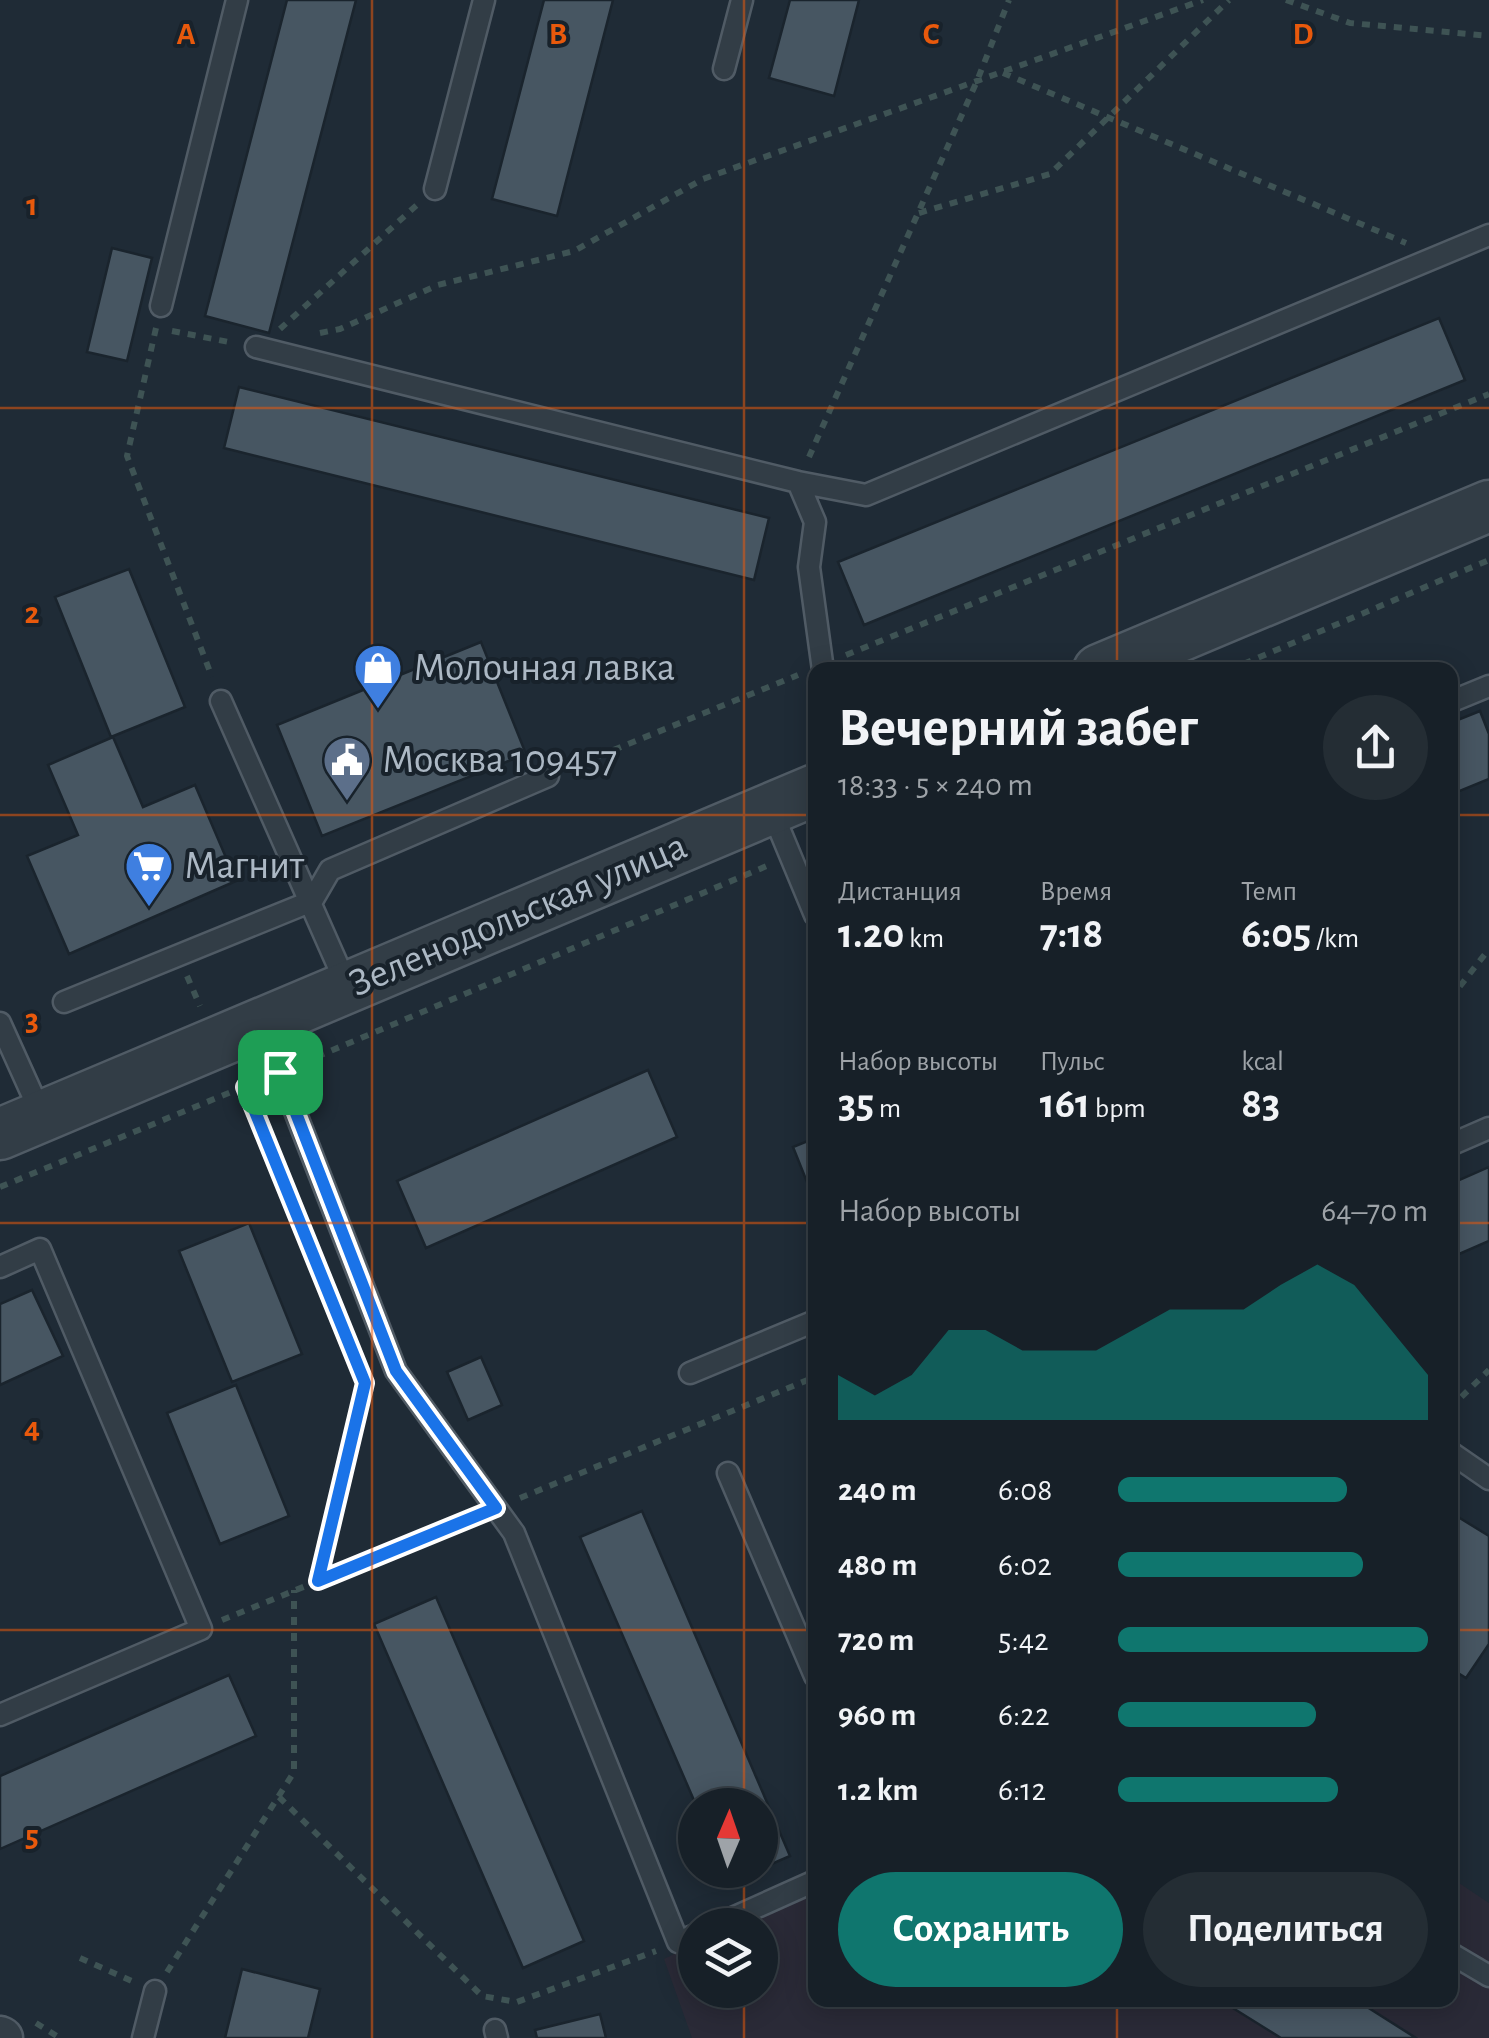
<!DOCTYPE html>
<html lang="ru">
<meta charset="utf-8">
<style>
:root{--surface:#172028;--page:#242d34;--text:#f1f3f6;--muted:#9ea3a8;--line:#363e45;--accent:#0f766e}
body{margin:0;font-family:"Alegreya Sans",sans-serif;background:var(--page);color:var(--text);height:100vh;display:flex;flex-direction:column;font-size:38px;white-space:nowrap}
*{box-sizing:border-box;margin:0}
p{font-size:32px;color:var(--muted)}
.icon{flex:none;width:55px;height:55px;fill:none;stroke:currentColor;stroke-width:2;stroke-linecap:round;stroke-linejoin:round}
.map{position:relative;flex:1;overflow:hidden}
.drawer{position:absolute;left:808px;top:662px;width:650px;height:1345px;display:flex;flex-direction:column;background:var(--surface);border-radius:20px;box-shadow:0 5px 25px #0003,0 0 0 2px var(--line)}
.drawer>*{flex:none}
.needle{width:65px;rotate:2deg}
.controls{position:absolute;left:678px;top:1788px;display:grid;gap:20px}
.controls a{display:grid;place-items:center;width:100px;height:100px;border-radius:50%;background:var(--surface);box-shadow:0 5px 25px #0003,0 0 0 2px var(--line);font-size:50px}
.pin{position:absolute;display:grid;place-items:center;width:85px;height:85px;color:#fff;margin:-42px;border-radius:20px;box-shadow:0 5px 15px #0006}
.round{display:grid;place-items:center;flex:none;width:105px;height:105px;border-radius:52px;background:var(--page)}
.head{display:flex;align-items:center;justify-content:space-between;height:170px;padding:0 30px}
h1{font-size:55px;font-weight:600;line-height:75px}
.stats{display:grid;grid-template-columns:repeat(3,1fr);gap:15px;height:170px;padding:10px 30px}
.stats div{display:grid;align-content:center}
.stats b{font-size:42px;font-weight:600}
.stats small{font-size:28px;font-weight:400}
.stats p{font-size:28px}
.chart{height:280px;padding:20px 30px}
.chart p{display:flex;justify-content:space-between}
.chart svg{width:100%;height:180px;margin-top:10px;fill:var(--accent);opacity:.7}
.action{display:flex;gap:20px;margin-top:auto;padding:20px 30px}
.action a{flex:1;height:115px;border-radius:60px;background:var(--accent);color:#fff;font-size:40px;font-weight:600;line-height:115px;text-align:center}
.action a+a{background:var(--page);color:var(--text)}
ul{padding:0 30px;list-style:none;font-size:32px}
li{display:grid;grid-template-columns:160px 120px 1fr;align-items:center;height:75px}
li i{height:25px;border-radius:12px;background:var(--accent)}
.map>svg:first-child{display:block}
.medical{fill:#2a2a37}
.building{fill:#475662;stroke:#1a242d;stroke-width:2.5}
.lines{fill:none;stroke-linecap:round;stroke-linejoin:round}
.service-casing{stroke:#505b65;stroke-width:25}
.minor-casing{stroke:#505b65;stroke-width:45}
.tertiary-casing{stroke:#505b65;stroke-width:55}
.path{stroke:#3e5354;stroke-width:6;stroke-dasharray:8 8;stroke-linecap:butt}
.service{stroke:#323d46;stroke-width:20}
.minor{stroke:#323d46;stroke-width:40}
.tertiary{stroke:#323d46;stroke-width:50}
.route-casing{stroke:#fff;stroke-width:20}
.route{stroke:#1a73e8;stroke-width:12}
.grid{fill:none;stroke:#e8590c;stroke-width:2.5;stroke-opacity:0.55}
.labels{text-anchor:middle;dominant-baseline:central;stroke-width:8;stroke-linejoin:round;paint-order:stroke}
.poi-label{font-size:40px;fill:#acb8c4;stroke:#18222b;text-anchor:start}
.street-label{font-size:40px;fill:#acb8c4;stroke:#18222b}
.grid-label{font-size:32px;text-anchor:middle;font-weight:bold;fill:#e8590c;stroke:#18222b;stroke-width:8;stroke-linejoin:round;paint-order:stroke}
</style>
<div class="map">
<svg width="1489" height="2038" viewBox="0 0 1489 2038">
<rect width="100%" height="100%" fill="#1f2b36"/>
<path class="medical" d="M1450,1877L1489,1903V2038H692L664,1959L695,1944V1990H760V1925H737L815,1889V2000H1450Z"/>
<path class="building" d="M287,0H356L269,333L205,316Z
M544,0H613L557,216L492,199Z
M790,0H859L834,96L769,78Z
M112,248L152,258L127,361L87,352Z
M1439,318L1465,380L864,625L838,562Z
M239,387L769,518L754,580L224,448Z
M129,569L185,707L111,737L55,597Z
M481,642L526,754L322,836L277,725Z
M1480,711L1489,734V779L1450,795V723Z
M113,737L143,807L195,785L236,881L69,954L27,856L78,835L48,765Z
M648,1070L677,1137L426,1248L397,1181Z
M815,1138V1202L793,1147Z
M1489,1167V1241L1450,1258V1184Z
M249,1223L302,1354L232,1382L179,1251Z
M32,1290L63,1356L0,1385V1304Z
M481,1357L502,1405L468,1420L447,1372Z
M236,1385L289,1516L220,1544L167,1413Z
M642,1511L790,1856L760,1869V1805H696L580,1537Z
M1450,1512L1489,1536V1644L1466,1678L1450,1668Z
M436,1597L584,1941L523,1968L374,1624Z
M229,1675L256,1736L0,1849V1776Z
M242,1969L320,1989L308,2038H225Z
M1220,2000H1356L1416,2038H1281Z
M600,2014L606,2038H537L535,2030Z"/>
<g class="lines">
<g class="service-casing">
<path id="service" d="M724,69L742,0
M435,189L484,0
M161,306L237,0
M256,347L798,482L866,495L1489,235
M798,482L815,522L809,567L823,670
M221,701L347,986
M1450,702L1489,686
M771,809L815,915
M64,1002L312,901L330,870L548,776
M0,1023L42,1116
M261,1024L396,1371L514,1533L678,1942L695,1935
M1450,1145L1489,1128
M0,1267L40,1249L201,1629L0,1715
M690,1373L815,1321
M1450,1452L1489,1479
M728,1473L815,1676
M717,1925L815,1881
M1450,1953L1489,1976
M495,2030L497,2038
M143,2038L155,1991"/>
</g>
<g class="minor-casing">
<path id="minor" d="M0,2037L2,2038"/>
</g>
<g class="tertiary-casing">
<path id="tertiary" d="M1099,670L1489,506
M0,1134L815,790"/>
</g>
<path class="path" d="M1286,0L1350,23L1489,36
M1003,73L1406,243
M919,213L1050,174L1229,0
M156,328L127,456L212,677
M280,329L419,203
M172,331L234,343
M320,333L340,329L438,285L574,251L703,179L1203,0
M809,457L977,81L1009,0
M846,655L1489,394
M1229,670L1489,560
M569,768L798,675
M187,976L200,1006
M1450,999L1489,949
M302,1063L769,865
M0,1187L258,1081
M1450,1408L1489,1370
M520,1498L815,1377
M318,1581L471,1518
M222,1620L318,1581L365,1383L245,1086
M279,1797L482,1996L517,2002L656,1951
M80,1958L132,1981
M167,1972L294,1772V1590
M36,2023L60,2038"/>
<use href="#service" class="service"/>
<use href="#minor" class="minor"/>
<use href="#tertiary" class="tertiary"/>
</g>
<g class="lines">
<g class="route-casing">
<path id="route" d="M280,1072L396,1371L496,1508L318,1581L365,1383L245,1087Z"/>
</g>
<use href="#route" class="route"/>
</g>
<path class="grid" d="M372,0V2038M744,0V1805M1117,0V670M0,408H1489M0,815H815M1450,815H1489M0,1223H815M1450,1223H1489M0,1630H815M1450,1630H1489M744,1870V1925M744,1990V2038M1117,2000V2038"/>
<defs>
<g id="shop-pin" transform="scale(2.5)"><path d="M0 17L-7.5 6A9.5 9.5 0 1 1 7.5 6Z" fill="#3f7fe0" stroke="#18222b"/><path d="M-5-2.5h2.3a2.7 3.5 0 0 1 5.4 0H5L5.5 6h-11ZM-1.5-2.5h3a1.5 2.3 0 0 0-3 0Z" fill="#fff"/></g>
<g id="civic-pin" transform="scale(2.5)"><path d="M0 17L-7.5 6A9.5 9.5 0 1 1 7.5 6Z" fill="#5c6f8a" stroke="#18222b"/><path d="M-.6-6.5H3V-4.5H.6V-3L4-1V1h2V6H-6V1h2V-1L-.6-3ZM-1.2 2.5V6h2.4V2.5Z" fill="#fff"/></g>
<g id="supermarket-pin" transform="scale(2.5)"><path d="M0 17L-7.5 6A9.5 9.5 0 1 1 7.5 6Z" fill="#3f7fe0" stroke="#18222b"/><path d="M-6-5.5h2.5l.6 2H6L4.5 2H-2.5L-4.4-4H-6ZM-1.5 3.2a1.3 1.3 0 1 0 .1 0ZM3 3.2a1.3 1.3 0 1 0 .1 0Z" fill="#fff"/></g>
</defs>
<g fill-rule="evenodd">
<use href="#shop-pin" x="378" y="668"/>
<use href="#civic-pin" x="347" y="760"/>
<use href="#supermarket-pin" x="149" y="866"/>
</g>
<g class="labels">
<g class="poi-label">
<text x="413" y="668">Молочная лавка</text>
<text x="382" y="760">Москва 109457</text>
<text x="184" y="866">Магнит</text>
</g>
<g class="street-label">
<text transform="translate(518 915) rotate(-23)">Зеленодольская улица</text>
</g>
</g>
<g class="grid-label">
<text x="186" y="44">A</text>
<text x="558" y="44">B</text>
<text x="931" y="44">C</text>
<text x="1303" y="44">D</text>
<text x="32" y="215">1</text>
<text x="32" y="623">2</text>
<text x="32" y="1030">3</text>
<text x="32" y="1438">4</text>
<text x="32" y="1846">5</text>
</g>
</svg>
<div class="controls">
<a><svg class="needle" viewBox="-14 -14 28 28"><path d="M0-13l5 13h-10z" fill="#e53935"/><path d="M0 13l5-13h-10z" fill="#9ea3a8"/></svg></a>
<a><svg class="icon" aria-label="layers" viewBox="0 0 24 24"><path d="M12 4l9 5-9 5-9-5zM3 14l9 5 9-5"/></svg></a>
</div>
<div class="pin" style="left:280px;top:1072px;background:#1e9e55"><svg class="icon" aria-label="arrive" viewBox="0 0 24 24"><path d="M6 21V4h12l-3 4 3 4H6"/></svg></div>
<section class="drawer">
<div class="head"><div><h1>Вечерний забег</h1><p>18:33 · 5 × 240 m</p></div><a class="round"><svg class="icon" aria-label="share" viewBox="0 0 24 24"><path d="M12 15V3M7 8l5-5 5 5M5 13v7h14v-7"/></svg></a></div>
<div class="stats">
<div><p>Дистанция</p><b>1.20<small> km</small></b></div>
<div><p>Время</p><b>7:18</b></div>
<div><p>Темп</p><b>6:05<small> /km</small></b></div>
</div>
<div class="stats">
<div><p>Набор высоты</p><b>35<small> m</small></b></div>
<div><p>Пульс</p><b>161<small> bpm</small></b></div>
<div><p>kcal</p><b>83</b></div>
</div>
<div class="chart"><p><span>Набор высоты</span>64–70 m</p>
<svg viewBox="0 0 160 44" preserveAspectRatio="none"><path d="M0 44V33L10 38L20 33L30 22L40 22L50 27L60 27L70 27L80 22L90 17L100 17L110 17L120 11L130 6L140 11L150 22L160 33V44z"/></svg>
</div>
<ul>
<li><b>240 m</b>6:08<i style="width:74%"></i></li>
<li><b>480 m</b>6:02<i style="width:79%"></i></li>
<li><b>720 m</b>5:42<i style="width:100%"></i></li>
<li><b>960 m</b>6:22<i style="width:64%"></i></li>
<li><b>1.2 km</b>6:12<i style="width:71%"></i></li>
</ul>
<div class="action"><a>Сохранить</a><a>Поделиться</a></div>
</section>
</div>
